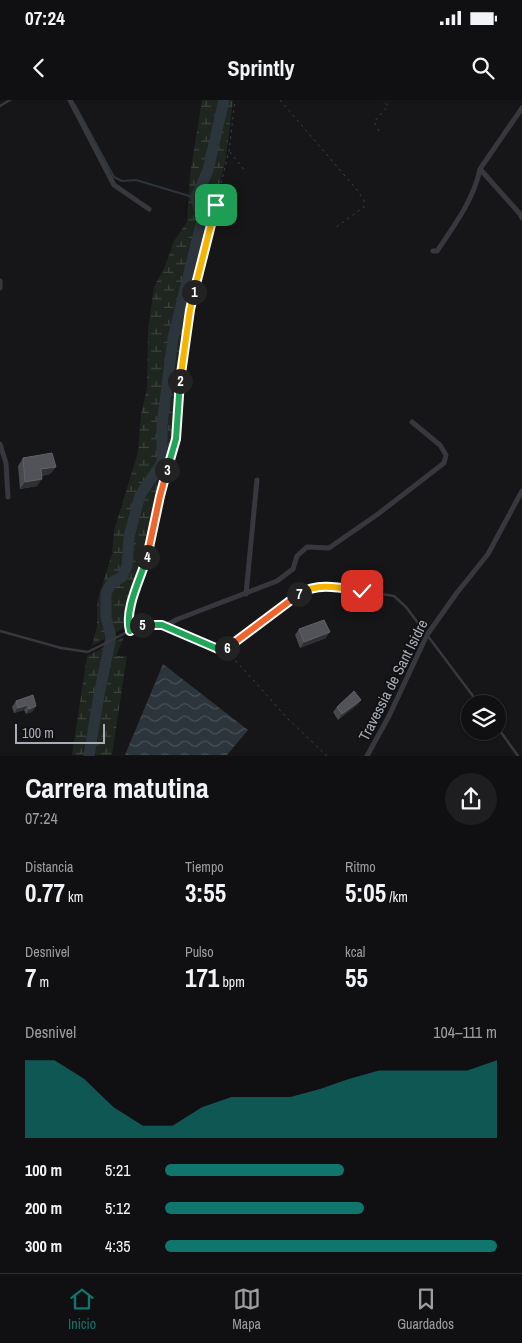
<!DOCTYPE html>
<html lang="es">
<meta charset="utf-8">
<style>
:root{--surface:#101012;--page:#1e1e20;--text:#f1f3f6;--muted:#9c9d9f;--line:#303032;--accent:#0f766e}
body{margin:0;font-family:"Archivo Narrow",sans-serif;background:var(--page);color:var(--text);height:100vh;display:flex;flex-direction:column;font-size:19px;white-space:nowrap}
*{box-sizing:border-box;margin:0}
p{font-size:16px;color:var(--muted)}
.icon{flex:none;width:28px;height:28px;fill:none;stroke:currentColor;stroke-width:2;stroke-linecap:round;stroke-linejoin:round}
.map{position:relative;height:656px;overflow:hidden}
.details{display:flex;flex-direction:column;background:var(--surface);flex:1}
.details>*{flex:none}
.tools{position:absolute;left:461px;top:595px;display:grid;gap:10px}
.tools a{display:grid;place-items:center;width:45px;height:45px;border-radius:50%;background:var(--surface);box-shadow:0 1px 4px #0004,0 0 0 1px var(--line);font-size:25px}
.scale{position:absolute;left:15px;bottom:12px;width:90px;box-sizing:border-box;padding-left:5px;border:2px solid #a8adb8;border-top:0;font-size:14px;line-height:18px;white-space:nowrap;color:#a8adb8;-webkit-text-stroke:4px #111113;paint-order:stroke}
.pin{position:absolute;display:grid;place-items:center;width:42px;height:42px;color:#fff;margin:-21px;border-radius:10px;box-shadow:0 2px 8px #0006}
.km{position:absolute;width:25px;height:25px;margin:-12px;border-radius:50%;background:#222;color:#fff;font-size:14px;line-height:25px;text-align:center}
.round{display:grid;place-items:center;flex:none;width:52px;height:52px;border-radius:26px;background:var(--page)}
.head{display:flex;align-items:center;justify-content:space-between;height:85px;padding:0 25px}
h1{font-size:28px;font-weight:700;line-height:38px}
.figures{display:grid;grid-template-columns:repeat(3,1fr);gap:8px;height:85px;padding:5px 25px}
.figures div{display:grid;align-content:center}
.figures b{font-size:25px;font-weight:700}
.figures small{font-size:14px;font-weight:400}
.figures p{font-size:14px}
.chart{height:140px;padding:10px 25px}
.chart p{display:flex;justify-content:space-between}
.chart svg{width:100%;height:90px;margin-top:5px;fill:var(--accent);opacity:.7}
ul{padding:0 25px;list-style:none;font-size:16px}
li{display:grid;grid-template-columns:80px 60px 1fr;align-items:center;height:38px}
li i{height:12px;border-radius:6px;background:var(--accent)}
.status{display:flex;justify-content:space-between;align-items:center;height:35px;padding:0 25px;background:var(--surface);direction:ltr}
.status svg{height:14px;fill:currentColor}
header{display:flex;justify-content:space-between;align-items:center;height:65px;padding:0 25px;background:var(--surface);font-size:22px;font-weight:700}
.dock{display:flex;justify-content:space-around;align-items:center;height:70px;border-top:1px solid var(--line);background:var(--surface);font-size:14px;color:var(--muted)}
.dock a{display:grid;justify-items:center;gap:2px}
.dock .selected{color:var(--accent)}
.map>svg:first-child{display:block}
.wetland{fill:url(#wetland-marsh)}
.water{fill:url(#water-waves)}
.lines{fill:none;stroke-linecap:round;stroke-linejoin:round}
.stream{stroke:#2c353c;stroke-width:2}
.river{stroke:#2c353c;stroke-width:11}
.path{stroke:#3d3f44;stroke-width:1;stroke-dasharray:2.5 4;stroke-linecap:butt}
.service{stroke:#37383d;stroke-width:2.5}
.minor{stroke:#37383d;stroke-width:5}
.wall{fill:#47494d}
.shaded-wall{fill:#2f3033}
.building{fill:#525359;stroke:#5f6168}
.split-1-casing{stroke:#fff;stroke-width:10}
.split-2-casing{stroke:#fff;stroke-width:10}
.split-3-casing{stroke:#fff;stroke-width:10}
.split-4-casing{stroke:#fff;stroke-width:10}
.split-5-casing{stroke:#fff;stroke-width:10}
.split-6-casing{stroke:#fff;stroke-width:10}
.split-7-casing{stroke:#fff;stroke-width:10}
.split-8-casing{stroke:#fff;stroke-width:10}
.split-1{stroke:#f5b400;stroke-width:6}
.split-2{stroke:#f5b400;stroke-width:6}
.split-3{stroke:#22a559;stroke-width:6}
.split-4{stroke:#f0652b;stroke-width:6}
.split-5{stroke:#22a559;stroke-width:6}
.split-6{stroke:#22a559;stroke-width:6}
.split-7{stroke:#f0652b;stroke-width:6}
.split-8{stroke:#f5b400;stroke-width:6}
.labels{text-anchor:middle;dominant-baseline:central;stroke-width:4;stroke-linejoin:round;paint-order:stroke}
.street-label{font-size:15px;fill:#a8adb8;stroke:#111113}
</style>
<div class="status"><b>07:24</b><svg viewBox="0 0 49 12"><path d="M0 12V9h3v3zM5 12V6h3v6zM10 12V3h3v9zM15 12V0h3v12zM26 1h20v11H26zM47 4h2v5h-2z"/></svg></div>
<header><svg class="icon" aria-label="back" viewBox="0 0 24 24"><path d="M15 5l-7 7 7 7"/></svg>Sprintly<svg class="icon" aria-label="search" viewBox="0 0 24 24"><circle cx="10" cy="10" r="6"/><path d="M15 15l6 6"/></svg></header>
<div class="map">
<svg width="522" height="656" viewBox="0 0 522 656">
<defs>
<pattern id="wetland-marsh" width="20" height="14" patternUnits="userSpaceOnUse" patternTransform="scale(1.25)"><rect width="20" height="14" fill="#1e261f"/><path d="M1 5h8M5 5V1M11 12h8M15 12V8" fill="none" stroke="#3c433d"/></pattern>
<pattern id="water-waves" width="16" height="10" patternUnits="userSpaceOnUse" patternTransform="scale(1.25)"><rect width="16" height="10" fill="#2c353c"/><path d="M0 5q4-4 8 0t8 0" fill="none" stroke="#485056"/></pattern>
</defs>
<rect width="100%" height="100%" fill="#161618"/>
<path class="wetland" d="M202,0H233L226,58L188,210L168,360L147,445L131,488L124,528L92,546L97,526V502L112,454L114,431L138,352L141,314L147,288L148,230L154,187L165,166L174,141L187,122L190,75Z
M124,537L116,556H127L112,655H72L87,556Z"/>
<path class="water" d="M163,564L248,630L227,655H125Z"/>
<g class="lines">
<path class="stream" d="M75,5L114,77L122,81L136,80L196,98"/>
<path class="river" d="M89,656L99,595L111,537L106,517V493L112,482L122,477L127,466L129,437L140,395L162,363V325L173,238L202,120L196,98L208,70L224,0"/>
<path class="path" d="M280,0L357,90L364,100V107L335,128
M379,31L374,22L388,6L383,0
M230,52L246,72
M214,118L230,121
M129,527V509L146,459L160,396L176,339L179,284L190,210L229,51L235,0
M225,553L238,563L288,619L327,656"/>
<path class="service" d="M0,6L10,0
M0,531L61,548L88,552L143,524L162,525L218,549L228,548L303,492L315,488L329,486L362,491L394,496L406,507L479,604
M498,628L518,656"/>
<path class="minor" d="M70,0L114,85L149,109
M522,8L480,69L520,114L522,118
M433,151H437C454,126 474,99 480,69
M0,181V188
M0,344L6,363L8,397
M246,494L257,380
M165,526L178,519L277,481L293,469L297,456L307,447L329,448L378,414L444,363L446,355L440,345L412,322
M367,656L389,616L427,535L456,494L488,454L522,391"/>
</g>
<path class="wall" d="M23,358L56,367L50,374L42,376L37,386L20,389L18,366Z
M299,529L326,538L300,548L295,535Z
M361,600L357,605L338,620L333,612L337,607Z
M16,601L36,606L32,612L26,614L24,610L14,613L12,607Z"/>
<path class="shaded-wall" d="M56,367L50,374L36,377L41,369Z
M42,379L37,386L20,389L25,382Z
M330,532L326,538L300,548L304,542Z
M361,600L357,605L338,620L342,614Z
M28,605L24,610L14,613L18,608Z
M36,606L32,612L26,614L29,609Z"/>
<path class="building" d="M52,353L56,367L41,369L42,379L25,382L23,358Z
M324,520L330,532L304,542L299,529Z
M354,591L361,600L342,614L337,607Z
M33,595L36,606L29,609L28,605L18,608L16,601Z"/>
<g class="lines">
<g class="split-1-casing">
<path id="split-1" d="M194,192L216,105"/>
</g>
<g class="split-2-casing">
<path id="split-2" d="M180,281L190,210L194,192"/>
</g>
<g class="split-3-casing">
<path id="split-3" d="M167,370L176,339L180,281"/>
</g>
<g class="split-4-casing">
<path id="split-4" d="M147,457L160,396L167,370"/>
</g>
<g class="split-5-casing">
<path id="split-5" d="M142,525L130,531C124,509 141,478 147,457"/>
</g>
<g class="split-6-casing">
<path id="split-6" d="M142,525H162L218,549L227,548"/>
</g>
<g class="split-7-casing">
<path id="split-7" d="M227,548L299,494"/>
</g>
<g class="split-8-casing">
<path id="split-8" d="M299,494C318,482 341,488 362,491"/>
</g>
<use href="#split-1" class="split-1"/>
<use href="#split-2" class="split-2"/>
<use href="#split-3" class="split-3"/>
<use href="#split-4" class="split-4"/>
<use href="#split-5" class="split-5"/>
<use href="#split-6" class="split-6"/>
<use href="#split-7" class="split-7"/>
<use href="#split-8" class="split-8"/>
</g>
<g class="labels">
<g class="street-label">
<text transform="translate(393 580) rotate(-63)">Travessia de Sant Isidre</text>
</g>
</g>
</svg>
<div class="tools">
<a><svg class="icon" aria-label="layers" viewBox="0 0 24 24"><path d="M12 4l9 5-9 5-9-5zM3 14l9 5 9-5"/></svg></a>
</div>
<div class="scale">100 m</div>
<div class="pin" style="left:216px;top:105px;background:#1e9e55"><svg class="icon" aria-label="arrive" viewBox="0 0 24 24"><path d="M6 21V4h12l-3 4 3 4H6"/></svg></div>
<div class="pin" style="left:362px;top:491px;background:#d93025"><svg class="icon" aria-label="check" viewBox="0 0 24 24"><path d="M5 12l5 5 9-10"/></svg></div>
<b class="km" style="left:194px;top:192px">1</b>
<b class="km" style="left:180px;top:281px">2</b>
<b class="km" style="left:167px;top:370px">3</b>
<b class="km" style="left:147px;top:457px">4</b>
<b class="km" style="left:142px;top:525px">5</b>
<b class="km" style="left:227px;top:548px">6</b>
<b class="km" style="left:299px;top:494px">7</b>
</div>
<section class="details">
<div class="head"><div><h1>Carrera matutina</h1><p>07:24</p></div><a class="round"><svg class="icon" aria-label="share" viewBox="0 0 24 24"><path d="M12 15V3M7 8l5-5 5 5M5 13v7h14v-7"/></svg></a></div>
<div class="figures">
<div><p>Distancia</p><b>0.77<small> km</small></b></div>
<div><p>Tiempo</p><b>3:55</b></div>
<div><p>Ritmo</p><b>5:05<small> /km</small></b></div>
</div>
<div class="figures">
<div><p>Desnivel</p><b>7<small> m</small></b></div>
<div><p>Pulso</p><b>171<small> bpm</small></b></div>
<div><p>kcal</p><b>55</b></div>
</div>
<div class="chart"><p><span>Desnivel</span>104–111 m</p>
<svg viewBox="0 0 160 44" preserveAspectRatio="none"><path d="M0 44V6L10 6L20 15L30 29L40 38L50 38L60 29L70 24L80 24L90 24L100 20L110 15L120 11L130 11L140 11L150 11L160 6V44z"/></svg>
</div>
<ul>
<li><b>100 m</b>5:21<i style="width:54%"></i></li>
<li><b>200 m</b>5:12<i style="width:60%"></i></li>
<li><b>300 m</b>4:35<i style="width:100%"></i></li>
</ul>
</section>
<nav class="dock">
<a class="selected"><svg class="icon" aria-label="home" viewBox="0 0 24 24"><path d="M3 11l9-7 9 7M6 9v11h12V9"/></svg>Inicio</a>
<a><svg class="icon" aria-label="map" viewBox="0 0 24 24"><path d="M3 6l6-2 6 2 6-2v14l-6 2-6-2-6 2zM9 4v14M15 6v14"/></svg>Mapa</a>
<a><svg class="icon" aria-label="saved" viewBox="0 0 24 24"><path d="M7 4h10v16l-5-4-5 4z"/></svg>Guardados</a>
</nav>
